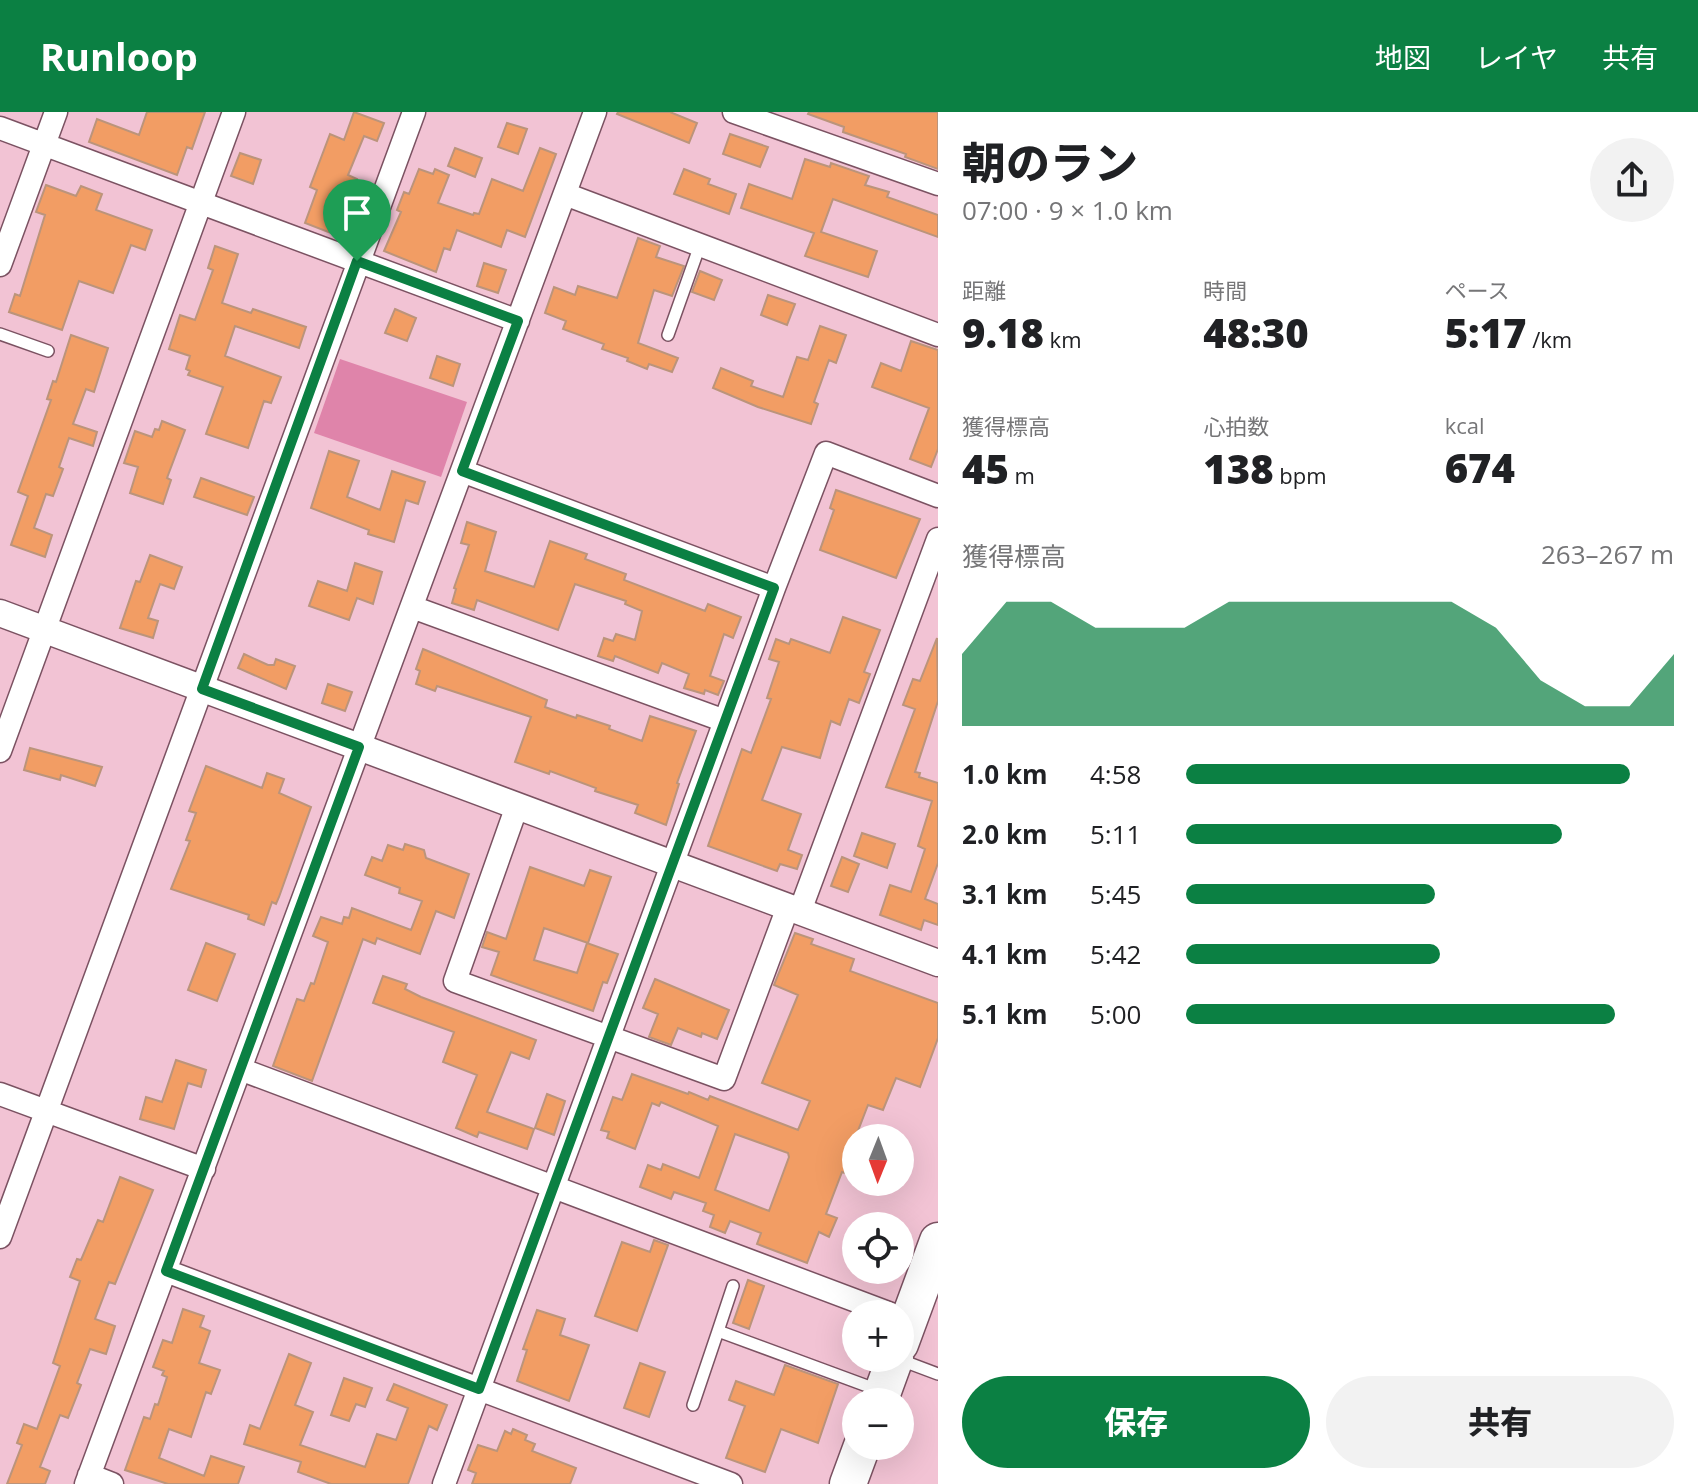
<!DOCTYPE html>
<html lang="ja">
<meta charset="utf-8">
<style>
:root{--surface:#fff;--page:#f2f2f2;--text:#202124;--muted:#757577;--accent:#0b8043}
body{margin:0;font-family:"Open Sans","Noto Sans JP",sans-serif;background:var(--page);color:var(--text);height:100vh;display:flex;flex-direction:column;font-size:30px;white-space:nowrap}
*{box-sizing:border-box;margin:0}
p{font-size:26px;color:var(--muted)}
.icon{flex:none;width:44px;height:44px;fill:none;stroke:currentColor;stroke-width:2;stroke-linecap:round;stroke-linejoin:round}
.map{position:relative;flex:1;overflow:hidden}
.side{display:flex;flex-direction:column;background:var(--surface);width:760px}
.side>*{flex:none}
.needle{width:52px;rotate:181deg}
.controls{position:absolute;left:842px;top:1012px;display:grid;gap:16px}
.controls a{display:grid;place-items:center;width:72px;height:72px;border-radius:50%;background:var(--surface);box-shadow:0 8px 32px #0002;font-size:40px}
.pin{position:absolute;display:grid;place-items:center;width:68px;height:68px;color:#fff;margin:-82px -34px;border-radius:50% 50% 50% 0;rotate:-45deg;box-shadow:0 0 8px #0007}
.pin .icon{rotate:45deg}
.round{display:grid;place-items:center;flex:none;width:84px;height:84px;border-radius:42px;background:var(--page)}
.overview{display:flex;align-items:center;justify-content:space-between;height:136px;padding:0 24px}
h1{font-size:44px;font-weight:800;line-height:60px}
.stats{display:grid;grid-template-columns:repeat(3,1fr);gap:12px;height:136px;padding:8px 24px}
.stats div{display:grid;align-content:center}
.stats b{font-size:40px;font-weight:800}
.stats small{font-size:22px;font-weight:400}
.stats p{font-size:22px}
.chart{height:224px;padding:16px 24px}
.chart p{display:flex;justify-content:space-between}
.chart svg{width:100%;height:144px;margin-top:8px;fill:var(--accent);opacity:.7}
.primary-button{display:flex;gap:16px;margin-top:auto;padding:16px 24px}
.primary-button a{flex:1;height:92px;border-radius:48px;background:var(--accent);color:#fff;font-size:32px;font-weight:800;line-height:92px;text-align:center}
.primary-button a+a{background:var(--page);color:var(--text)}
ul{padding:0 24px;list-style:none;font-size:26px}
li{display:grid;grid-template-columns:128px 96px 1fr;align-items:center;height:60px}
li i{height:20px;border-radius:10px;background:var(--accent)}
header{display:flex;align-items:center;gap:48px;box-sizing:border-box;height:112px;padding:0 40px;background:var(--accent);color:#fff}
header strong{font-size:38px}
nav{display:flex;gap:44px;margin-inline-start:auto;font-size:28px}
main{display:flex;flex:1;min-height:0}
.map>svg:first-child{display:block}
.green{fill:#df84aa}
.building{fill:#f29d64;stroke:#bb947b;stroke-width:2;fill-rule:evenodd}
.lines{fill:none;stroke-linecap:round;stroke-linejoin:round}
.service-casing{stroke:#7b5262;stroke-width:14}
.minor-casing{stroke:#7b5262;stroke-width:25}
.tertiary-casing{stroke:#7b5262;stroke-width:29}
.trunk-casing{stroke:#7b5262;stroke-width:39}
.service{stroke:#fff;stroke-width:11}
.minor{stroke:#fff;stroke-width:22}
.tertiary{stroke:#fff;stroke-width:26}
.trunk{stroke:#fff;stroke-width:36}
.route-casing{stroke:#fff;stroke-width:16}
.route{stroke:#0b8043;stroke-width:10}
</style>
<header>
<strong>Runloop</strong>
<nav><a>地図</a><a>レイヤ</a><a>共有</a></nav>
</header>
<main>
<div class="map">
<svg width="938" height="1372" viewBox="0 0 938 1372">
<rect width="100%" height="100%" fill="#f2c3d4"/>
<path class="green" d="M340,247L467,290L441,365L314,321Z"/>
<path class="building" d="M147,0H205L192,37L187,35L177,63L89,30L97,7L139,23Z
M354,0L384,11L377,29L364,24L348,63L357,67L336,123L305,111L317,78L310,75L330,22L344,28Z
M618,0H670L697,11L689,31L617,2Z
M809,0H938V57L905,45L906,42L843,20L844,15L808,2Z
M507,11L527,17L518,42L498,35Z
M730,22L768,35L760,55L723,42Z
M455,36L482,46L475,65L448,54Z
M540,36L556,42L525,125L507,118L501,135L457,118L450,138L444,136L436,160L384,139L401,100L397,98L404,80L409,82L419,57L433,62L435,57L449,63L438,91L473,103L474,101L479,102L492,67L523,79Z
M240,41L261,48L253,72L231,64Z
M805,47L830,55L831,51L869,64L865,73L889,80L887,85L938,103V125L833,87L821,120L877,139L868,165L805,144L814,121L741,96L749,72L792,87Z
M684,57L710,67L708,72L736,82L729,102L674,82Z
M46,73L76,84L81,74L102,82L96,98L152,118L145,138L131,133L113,181L79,169L62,218L9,200L15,182L20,184L45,103L36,100Z
M638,126L660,134L656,145L684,154L672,184L654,178L638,231L678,246L672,260L649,252L647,257L627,249L628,246L602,237L604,232L563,217L566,209L545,201L554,175L575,183L578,174L617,186Z
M215,134L238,142L222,191L251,201L253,197L306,215L299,236L235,214L225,244L281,265L271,291L264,289L248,336L206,322L223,275L188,263L190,259L186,257L190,244L169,237L180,203L195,208L213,158L208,156Z
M484,151L506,158L498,181L477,174Z
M700,159L722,168L714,188L692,180Z
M768,183L795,192L787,213L761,203Z
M395,197L416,206L407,229L385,221Z
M820,214L846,223L836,251L829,248L814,290L818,292L811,312L758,295L713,276L721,256L753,269L751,274L783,285L797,245L808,248Z
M71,223L108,236L94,280L86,277L73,312L97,320L93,334L69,326L59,355L63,357L53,384L46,382L34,416L52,423L45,445L11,433L28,384L18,380L51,288L47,287L53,269L56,270Z
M911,229L938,238V337L931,355L910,347L929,296L872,275L881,251L901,259Z
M437,244L460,252L453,274L430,266Z
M162,309L185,318L167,366L171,368L163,392L130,381L138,355L124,351L135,319L152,325L155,317L159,318Z
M329,339L359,349L347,385L380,398L392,359L425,370L418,392L406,388L394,430L368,422L369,418L311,396Z
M201,366L254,385L247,403L194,385Z
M836,378L920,407L896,466L820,438L834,398L830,396Z
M467,410L496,420L485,459L534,475L550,429L587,442L585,447L626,462L624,468L705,499L708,492L741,505L733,526L724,522L710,564L724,569L718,583L705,578L704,582L684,576L689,562L662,551L658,561L615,544L613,549L598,544L604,526L613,529L616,522L635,528L642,499L625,492L626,489L575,472L558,518L477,488L474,498L452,491L456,477L454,476L469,433L461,431Z
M150,443L182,455L174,477L160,472L148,506L158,509L153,526L120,516L136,469L140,470Z
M355,451L382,460L373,492L357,486L349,508L309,494L318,469L347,479Z
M843,505L880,518L864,560L870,562L859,591L849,587L840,613L831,609L820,646L782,635L762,688L801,702L788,738L802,743L797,757L780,752L777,759L708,734L742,637L751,641L771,587L767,586L779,550L769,547L776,527L789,532L791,527L830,541Z
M937,526L938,589L915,660L920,661L919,665L938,671V751L925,787L938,792V813L924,808L921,818L880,803L890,773L911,780L925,737L918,734L932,689L886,675L915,597L903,593L913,567L920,569Z
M423,537L547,588L545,595L576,606L577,603L610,614L609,617L642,629L650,604L696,619L677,671L679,672L666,713L635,701L638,693L595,679L596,676L550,659L549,662L515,650L531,605L437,574L435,579L416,572L420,559L416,557Z
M244,542L268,553H274L276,547L295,554L286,577L238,556Z
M328,572L352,580L345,599L322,591Z
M30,636L102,655L95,674L61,663L60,668L24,658Z
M206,654L262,676L267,661L284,667L279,681L311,695L279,785L276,792L272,790L264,813L248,807L249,803L171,777L190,729L186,728L196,701L189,699Z
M862,721L895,732L887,756L854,744Z
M405,732L424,738L426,746L469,762L454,806L436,799L420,842L377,826L375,832L363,827L312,969L273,954L297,887L304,889L311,871L314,872L328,830L313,824L321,805L342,812L344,805L349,806L352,796L411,818L422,789L399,781L400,776L365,763L372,745L382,749L388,733L403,738Z
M842,745L859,752L848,780L831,774Z
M530,755L584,774L590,758L611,765L588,831L544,816L534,848L577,861L587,831L618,842L607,871L603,870L593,899L491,863L499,840L482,835L487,820L506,827Z
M795,821L813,827L811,832L854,847L850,859L938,891V926L920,975L896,966L883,998L868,993L856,1024V1065L842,1060L826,1102L837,1106L829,1125L819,1120L807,1151L757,1132L761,1121L730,1109L725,1121L710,1115L714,1103L703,1099L706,1091L674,1080L671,1087L640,1075L648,1053L661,1058L663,1052L699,1066L718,1014L661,990L659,994L652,991L635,1037L607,1026L609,1020L601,1018L613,985L622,988L632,962L688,982L689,980L708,988L710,984L798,1018L810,989L762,971L798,883L774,873ZM735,1022L788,1041L789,1045L769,1099L715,1078Z
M206,831L235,842L217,889L188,878Z
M383,864L407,872L405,877L421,885L536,928L529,947L511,940L487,1000L534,1017L527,1037L479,1020L477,1025L456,1016L477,963L443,950L454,920L373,891Z
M655,867L729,898L717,927L702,921L701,925L678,916L671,933L649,925L658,902L643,896Z
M176,948L206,958L201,975L188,971L174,1017L140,1007L146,985L162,990Z
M547,982L565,989L554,1023L535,1016Z
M120,1065L153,1078L115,1172L109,1170L95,1207L115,1214L106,1242L90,1237L77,1271L81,1273L68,1306L60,1303L40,1355L50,1359L45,1372H7L22,1333L17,1331L24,1312L37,1317L60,1254L53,1251L80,1169L70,1165L77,1147L81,1148L98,1108L103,1110Z
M654,1128L668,1133L637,1219L595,1204L622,1130L650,1140Z
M748,1168L764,1174L749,1217L733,1211Z
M183,1197L204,1204L200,1215L210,1219L199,1251L220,1258L211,1282L206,1280L191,1325L169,1317L159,1346L204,1364L211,1344L244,1355L238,1372H168L125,1358L144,1305L150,1307L155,1292L158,1293L167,1265L162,1263L164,1259L153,1255L163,1228L172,1231Z
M537,1198L565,1207L560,1223L589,1233L569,1289L517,1269L527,1238L523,1237Z
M289,1242L311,1251L295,1293L313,1300L300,1333L365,1355L377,1322L396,1328L408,1296L387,1288L394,1272L447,1293L437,1318L429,1314L408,1372H331L298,1360L301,1350L244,1332L250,1313L260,1317Z
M640,1251L665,1260L649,1305L624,1296Z
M785,1253L838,1272L818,1331L781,1317L765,1360L726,1346L745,1294L729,1288L736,1269L774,1283Z
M344,1266L372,1276L365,1295L356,1292L349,1309L331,1303Z
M513,1317L527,1323L525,1328L535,1332L532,1339L576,1356L570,1372H472L476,1361L468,1358L478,1333L497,1339L505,1319L511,1322Z"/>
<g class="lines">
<g class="service-casing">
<path id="service" d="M0,222L48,239
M668,223L700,133
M718,1219L733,1174
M898,1247L938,1262
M693,1293L718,1219L878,1278"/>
</g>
<g class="minor-casing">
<path id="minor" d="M734,0L938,72
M0,16L518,209
M565,82L938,223
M0,153L56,0
M462,359L774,476
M412,495L725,609
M0,639L234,0
M517,694L455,869L724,967L788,795
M800,799L938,427
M240,957L891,1202
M0,982L204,1057
M0,1125L414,0
M166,1159L731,1372
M89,1363L112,1372
M86,1372L595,0
M444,1372L774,476L826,341L938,384"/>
</g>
<g class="tertiary-casing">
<path id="tertiary" d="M0,501L938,851"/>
</g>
<g class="trunk-casing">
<path id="trunk" d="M900,1232L938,1129
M879,1290L895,1246
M848,1372L862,1334"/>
</g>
<use href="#service" class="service"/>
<use href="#minor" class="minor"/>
<use href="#tertiary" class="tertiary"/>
<use href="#trunk" class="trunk"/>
</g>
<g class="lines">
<g class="route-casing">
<path id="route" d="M357,149L518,209L462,359L774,476L479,1277L166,1159L359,635L202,577Z"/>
</g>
<use href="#route" class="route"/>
</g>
</svg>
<div class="controls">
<a><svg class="needle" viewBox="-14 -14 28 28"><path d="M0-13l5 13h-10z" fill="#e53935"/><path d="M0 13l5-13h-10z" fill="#757577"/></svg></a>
<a><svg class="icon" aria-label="locate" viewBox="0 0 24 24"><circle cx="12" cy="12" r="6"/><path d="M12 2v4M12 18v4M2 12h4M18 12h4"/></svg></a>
<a>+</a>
<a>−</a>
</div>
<div class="pin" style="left:357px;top:149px;background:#1e9e55"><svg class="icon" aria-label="arrive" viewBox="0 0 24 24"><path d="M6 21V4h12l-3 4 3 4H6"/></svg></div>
</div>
<section class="side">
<div class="overview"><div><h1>朝のラン</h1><p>07:00 · 9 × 1.0 km</p></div><a class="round"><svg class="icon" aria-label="share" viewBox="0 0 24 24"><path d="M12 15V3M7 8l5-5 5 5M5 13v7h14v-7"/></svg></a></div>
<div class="stats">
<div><p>距離</p><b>9.18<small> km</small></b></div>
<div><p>時間</p><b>48:30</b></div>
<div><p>ペース</p><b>5:17<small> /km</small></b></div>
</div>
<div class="stats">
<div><p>獲得標高</p><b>45<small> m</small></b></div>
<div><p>心拍数</p><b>138<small> bpm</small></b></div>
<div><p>kcal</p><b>674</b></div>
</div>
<div class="chart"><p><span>獲得標高</span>263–267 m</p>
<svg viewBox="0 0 160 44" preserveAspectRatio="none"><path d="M0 44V22L10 6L20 6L30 14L40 14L50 14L60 6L70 6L80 6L90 6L100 6L110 6L120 14L130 30L140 38L150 38L160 22V44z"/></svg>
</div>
<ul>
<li><b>1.0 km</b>4:58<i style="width:91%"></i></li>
<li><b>2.0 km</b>5:11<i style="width:77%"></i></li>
<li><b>3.1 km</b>5:45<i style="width:51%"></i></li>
<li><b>4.1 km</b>5:42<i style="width:52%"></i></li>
<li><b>5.1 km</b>5:00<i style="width:88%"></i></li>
</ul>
<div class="primary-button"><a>保存</a><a>共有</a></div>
</section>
</main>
